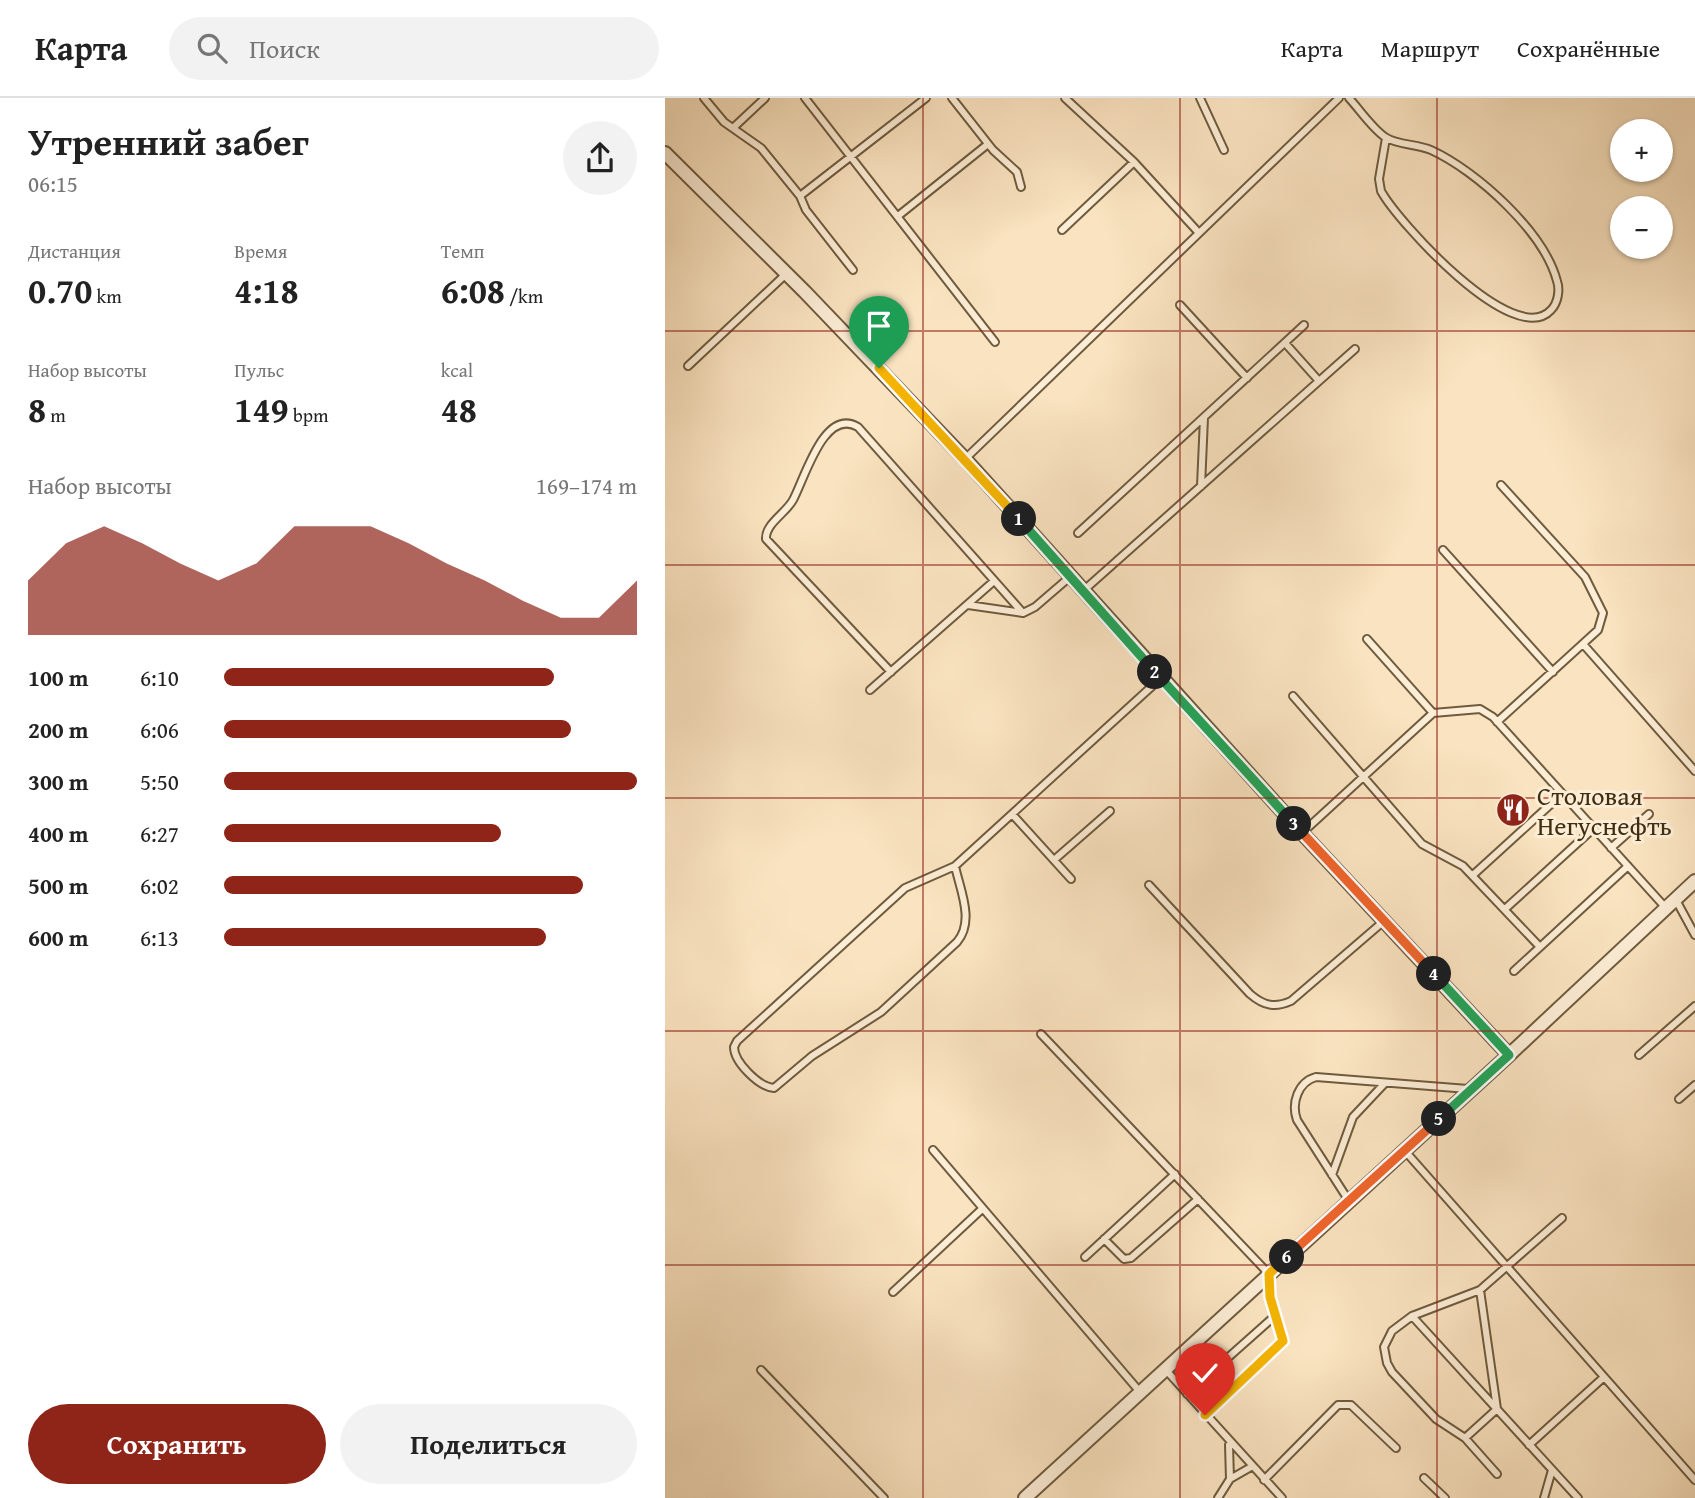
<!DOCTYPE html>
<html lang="ru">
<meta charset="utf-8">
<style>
:root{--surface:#fff;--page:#f2f2f2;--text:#222;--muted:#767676;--line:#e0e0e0;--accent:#8f2418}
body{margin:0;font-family:"Gentium Book Plus",serif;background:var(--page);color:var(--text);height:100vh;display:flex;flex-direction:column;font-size:26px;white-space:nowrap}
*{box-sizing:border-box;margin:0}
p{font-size:23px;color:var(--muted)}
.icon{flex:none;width:38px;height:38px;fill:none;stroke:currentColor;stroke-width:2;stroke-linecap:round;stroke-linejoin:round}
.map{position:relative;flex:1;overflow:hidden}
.details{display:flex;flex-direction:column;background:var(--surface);width:665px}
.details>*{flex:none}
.fabs{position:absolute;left:945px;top:21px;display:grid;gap:14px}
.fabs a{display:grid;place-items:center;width:63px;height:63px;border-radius:50%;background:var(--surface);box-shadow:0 2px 5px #0004;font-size:35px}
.pin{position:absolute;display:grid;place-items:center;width:60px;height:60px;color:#fff;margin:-72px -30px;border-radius:50% 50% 50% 0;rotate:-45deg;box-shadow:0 0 7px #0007}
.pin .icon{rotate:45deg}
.km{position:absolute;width:35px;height:35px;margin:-18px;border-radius:50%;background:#222;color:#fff;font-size:19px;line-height:35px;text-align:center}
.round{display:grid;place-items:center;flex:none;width:74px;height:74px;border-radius:37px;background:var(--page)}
.head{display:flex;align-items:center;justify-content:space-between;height:119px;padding:0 28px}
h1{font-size:38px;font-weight:600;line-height:52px}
.stats{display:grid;grid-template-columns:repeat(3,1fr);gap:10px;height:119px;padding:7px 28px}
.stats div{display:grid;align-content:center}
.stats b{font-size:35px;font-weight:600}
.stats small{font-size:19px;font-weight:400}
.stats p{font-size:19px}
.chart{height:196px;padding:14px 28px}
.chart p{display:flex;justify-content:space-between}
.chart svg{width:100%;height:126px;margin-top:7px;fill:var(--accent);opacity:.7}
.button{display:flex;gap:14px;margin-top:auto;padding:14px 28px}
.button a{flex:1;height:80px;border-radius:42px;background:var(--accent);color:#fff;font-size:28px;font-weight:600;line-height:80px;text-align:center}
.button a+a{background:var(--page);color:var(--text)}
ul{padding:0 28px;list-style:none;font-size:23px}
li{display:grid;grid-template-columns:112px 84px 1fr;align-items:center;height:52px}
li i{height:18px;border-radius:9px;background:var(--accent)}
header{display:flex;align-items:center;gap:42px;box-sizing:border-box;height:98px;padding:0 35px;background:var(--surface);border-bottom:2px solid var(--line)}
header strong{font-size:33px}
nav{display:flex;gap:38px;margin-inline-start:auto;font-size:24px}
.search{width:490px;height:63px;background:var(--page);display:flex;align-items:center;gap:18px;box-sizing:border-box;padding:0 24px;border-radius:38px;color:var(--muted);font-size:26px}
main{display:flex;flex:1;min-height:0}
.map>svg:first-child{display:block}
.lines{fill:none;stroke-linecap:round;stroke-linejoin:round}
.lane-casing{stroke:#6f5b3d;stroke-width:10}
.street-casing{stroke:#6f5b3d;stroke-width:16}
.lane{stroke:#fcedd6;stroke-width:6}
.street{stroke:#fcedd6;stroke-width:12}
.split-1-casing{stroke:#fff;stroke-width:14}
.split-2-casing{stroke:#fff;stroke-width:14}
.split-3-casing{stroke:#fff;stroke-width:14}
.split-4-casing{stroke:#fff;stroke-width:14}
.split-5-casing{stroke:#fff;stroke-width:14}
.split-6-casing{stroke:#fff;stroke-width:14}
.split-7-casing{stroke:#fff;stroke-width:14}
.split-1{stroke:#f5b400;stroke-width:9}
.split-2{stroke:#22a559;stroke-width:9}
.split-3{stroke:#22a559;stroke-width:9}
.split-4{stroke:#f0652b;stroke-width:9}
.split-5{stroke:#22a559;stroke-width:9}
.split-6{stroke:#f0652b;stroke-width:9}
.split-7{stroke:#f5b400;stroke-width:9}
.grid{fill:none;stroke:#8f2418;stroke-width:2;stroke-opacity:0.55}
.labels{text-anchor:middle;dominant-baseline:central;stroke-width:6;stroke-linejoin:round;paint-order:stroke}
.poi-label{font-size:26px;fill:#412e11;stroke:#fcedd6;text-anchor:start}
</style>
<header>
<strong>Карта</strong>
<div class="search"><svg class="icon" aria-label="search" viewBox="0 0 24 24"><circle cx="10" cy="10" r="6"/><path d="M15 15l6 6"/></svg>Поиск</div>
<nav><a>Карта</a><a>Маршрут</a><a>Сохранённые</a></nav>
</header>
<main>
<section class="details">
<div class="head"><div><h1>Утренний забег</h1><p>06:15</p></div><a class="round"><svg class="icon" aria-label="share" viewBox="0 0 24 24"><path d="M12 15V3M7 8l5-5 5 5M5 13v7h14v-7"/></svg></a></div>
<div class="stats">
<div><p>Дистанция</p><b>0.70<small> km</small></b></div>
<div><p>Время</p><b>4:18</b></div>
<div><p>Темп</p><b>6:08<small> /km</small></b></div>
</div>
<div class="stats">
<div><p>Набор высоты</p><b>8<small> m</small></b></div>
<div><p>Пульс</p><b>149<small> bpm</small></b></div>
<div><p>kcal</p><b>48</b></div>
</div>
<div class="chart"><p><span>Набор высоты</span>169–174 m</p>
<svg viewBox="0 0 160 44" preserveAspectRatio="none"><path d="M0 44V25L10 12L20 6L30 12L40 19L50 25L60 19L70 6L80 6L90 6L100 12L110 19L120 25L130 32L140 38L150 38L160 25V44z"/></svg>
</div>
<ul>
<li><b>100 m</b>6:10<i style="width:80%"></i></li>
<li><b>200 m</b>6:06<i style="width:84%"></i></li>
<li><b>300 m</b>5:50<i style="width:100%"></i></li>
<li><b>400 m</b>6:27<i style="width:67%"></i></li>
<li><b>500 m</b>6:02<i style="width:87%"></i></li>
<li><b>600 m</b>6:13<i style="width:78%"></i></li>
</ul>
<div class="button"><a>Сохранить</a><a>Поделиться</a></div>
</section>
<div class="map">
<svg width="1030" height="1400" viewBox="0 0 1030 1400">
<rect width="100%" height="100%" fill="#fae3c0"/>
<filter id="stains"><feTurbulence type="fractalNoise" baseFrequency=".00286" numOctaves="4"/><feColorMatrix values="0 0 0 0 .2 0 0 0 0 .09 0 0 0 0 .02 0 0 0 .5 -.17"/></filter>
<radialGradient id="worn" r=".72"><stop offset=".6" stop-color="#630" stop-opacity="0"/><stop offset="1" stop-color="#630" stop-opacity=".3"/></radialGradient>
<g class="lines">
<g class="lane-casing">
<path id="lane" d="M39,0L59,24L96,50L135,98
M140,0L330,244
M287,0L328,52L352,74L356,89
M400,0L469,64L534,135
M535,0L559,52
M684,0C695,12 707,30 720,39C732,47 752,46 766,52C812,73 879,134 892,183C895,192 893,205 886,212C849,252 733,124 716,93L714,81L721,40
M68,30L100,0
M233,118L323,46
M397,132L469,64
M188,172L141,112L135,98L261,0
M515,207L582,280
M620,245L654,283
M23,268L121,176
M300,361L674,0
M536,388L539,320
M413,435L639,227
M778,452L888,574
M418,493L690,251
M303,507L358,515
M918,546L1030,673
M226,574L101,441C100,426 121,415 128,402C140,380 159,309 193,329L358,515L370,509L406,478
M205,592L329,483
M628,598L757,746L798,768L875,849
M768,615L815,611L828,619L1000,809
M832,624L933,532L938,515L920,479L836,387
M347,716L406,781
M637,735L768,615L702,541
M946,750L984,716
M389,762L445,713
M290,768C295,792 310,823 292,844L216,914L147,958L109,990C94,989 69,964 69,949L72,943L240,790L290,768L496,580
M808,777L897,696
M484,787L585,896C599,908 610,910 626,903L719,823
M1011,802L1030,837
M840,811L929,730
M849,873L963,768
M376,936L604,1176L605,1199L618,1243L540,1317
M974,957L1030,908
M1014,1001L1030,987
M268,1052L475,1294
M740,1053L1030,1382
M667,1077L688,1019L720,985
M684,1103L632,1022C626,1005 633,984 651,979L803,991
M439,1141L459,1161L466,1160L533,1101
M420,1159L510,1076
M228,1194L317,1111
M747,1218L913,1400
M500,1271L617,1400
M96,1272L219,1400
M522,1296L611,1217
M800,1340L832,1311L815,1192
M864,1347L939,1279
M832,1376L800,1340L771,1321L727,1274L722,1265L719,1249L727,1233L747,1218L815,1192L897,1120
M759,1380L780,1400
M565,1381L586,1369
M599,1382L673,1307H686L731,1350
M553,1400L565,1381L564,1347
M879,1400L887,1372"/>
</g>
<g class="street-casing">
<path id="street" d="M0,55L140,194L300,361L637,735L844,957
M360,1400L844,957L1030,783"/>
</g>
<use href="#lane" class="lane"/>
<use href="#street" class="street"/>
</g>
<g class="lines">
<g class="split-1-casing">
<path id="split-1" d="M214,270L354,421"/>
</g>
<g class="split-2-casing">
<path id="split-2" d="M354,421L490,574"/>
</g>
<g class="split-3-casing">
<path id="split-3" d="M490,574L629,726"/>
</g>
<g class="split-4-casing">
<path id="split-4" d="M629,726L769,876"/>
</g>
<g class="split-5-casing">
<path id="split-5" d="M769,876L844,957L774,1021"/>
</g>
<g class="split-6-casing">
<path id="split-6" d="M622,1159L774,1021"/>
</g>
<g class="split-7-casing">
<path id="split-7" d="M540,1317L618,1243L605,1199L604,1176L622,1159"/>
</g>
<use href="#split-1" class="split-1"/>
<use href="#split-2" class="split-2"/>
<use href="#split-3" class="split-3"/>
<use href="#split-4" class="split-4"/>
<use href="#split-5" class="split-5"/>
<use href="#split-6" class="split-6"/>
<use href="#split-7" class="split-7"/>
</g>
<path class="grid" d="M258,0V1400M515,0V1400M772,0V1400M0,233H1030M0,467H1030M0,700H1030M0,933H1030M0,1167H1030"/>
<defs>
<g id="restaurant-disc" transform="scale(1.75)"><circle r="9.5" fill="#8f2418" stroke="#fcedd6"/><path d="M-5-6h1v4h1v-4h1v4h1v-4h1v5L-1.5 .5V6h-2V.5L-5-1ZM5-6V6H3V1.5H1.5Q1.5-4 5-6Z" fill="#fff"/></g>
</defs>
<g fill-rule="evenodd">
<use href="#restaurant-disc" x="848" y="712"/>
</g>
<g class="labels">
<g class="poi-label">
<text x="872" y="697">Столовая<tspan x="872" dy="30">Негуснефть</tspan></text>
</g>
</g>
<rect width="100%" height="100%" filter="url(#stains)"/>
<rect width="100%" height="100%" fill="url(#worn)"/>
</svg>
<div class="fabs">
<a>+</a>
<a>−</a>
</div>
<div class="pin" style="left:214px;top:270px;background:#1e9e55"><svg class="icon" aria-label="arrive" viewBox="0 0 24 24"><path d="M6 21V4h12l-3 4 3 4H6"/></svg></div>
<div class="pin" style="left:540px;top:1317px;background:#d93025"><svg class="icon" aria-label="check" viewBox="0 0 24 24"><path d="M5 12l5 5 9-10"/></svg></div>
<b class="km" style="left:354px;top:421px">1</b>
<b class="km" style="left:490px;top:574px">2</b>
<b class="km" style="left:629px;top:726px">3</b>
<b class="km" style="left:769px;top:876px">4</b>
<b class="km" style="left:774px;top:1021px">5</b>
<b class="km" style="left:622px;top:1159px">6</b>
</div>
</main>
